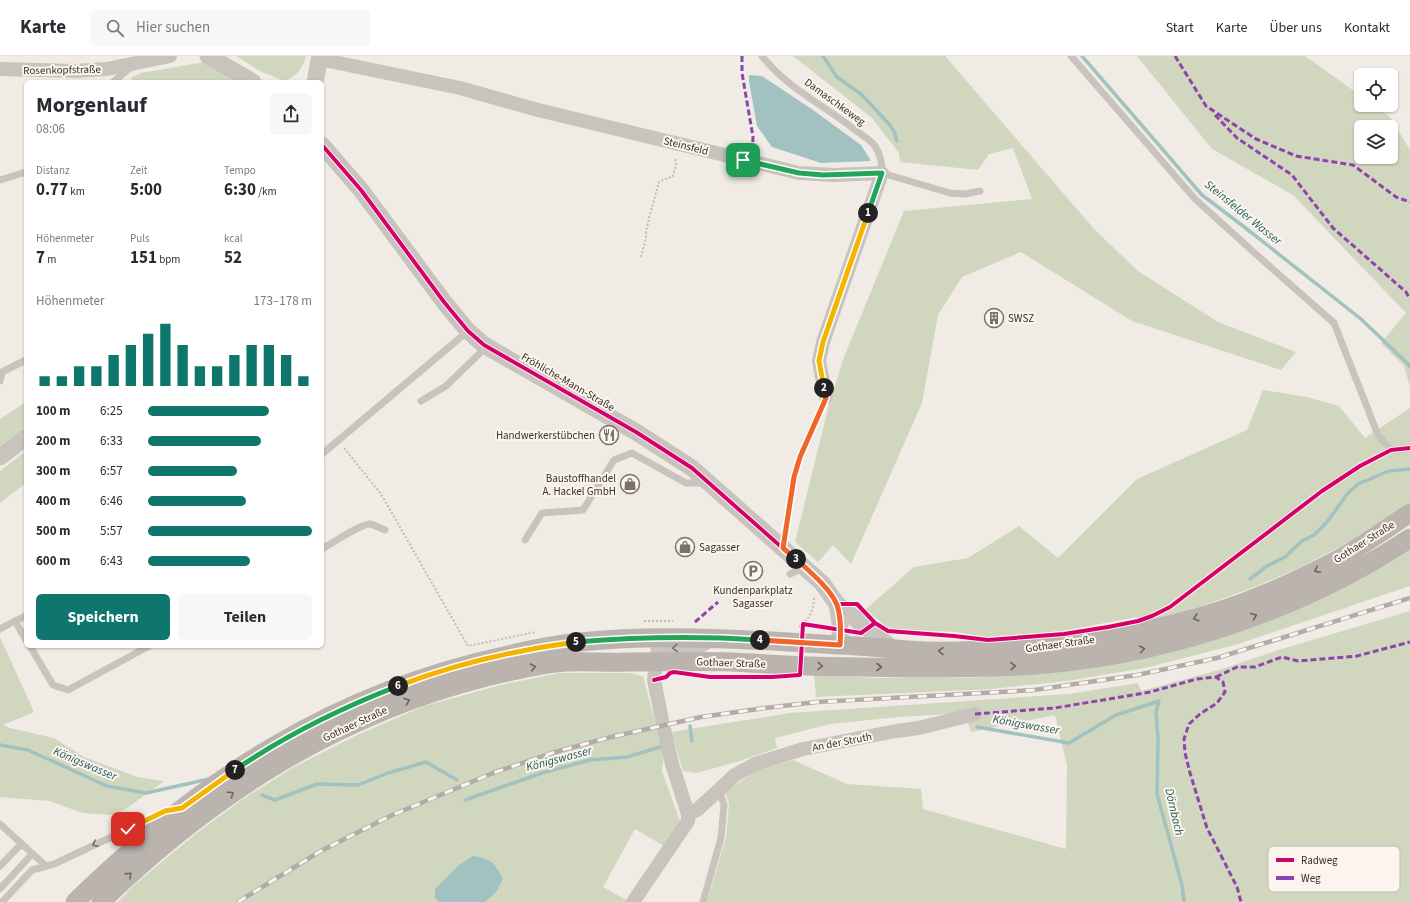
<!DOCTYPE html>
<html lang="de">
<meta charset="utf-8">
<style>
:root{--surface:#fff;--page:#f7f7f7;--text:#2b2b33;--muted:#7c7c81;--line:#e1e1e2;--accent:#0f766e}
body{margin:0;font-family:"Source Sans 3",sans-serif;background:var(--page);color:var(--text);height:100vh;display:flex;flex-direction:column;font-size:15px;white-space:nowrap}
*{box-sizing:border-box;margin:0}
p{font-size:13px;color:var(--muted)}
.icon{flex:none;width:22px;height:22px;fill:none;stroke:currentColor;stroke-width:2;stroke-linecap:round;stroke-linejoin:round}
.map{position:relative;flex:1;overflow:hidden}
.drawer{position:absolute;left:24px;top:24px;width:300px;height:568px;display:flex;flex-direction:column;background:var(--surface);border-radius:6px;box-shadow:0 1px 3px #0004}
.drawer>*{flex:none}
.buttons{position:absolute;left:1354px;top:12px;display:grid;gap:8px}
.buttons a{display:grid;place-items:center;width:44px;height:44px;border-radius:6px;background:var(--surface);box-shadow:0 1px 3px #0004;font-size:20px}
.pin{position:absolute;display:grid;place-items:center;width:34px;height:34px;color:#fff;margin:-17px;border-radius:8px;box-shadow:0 2px 6px #0006}
.km{position:absolute;width:20px;height:20px;margin:-10px;border-radius:50%;background:#222;color:#fff;font-size:11px;line-height:20px;text-align:center}
.round{display:grid;place-items:center;flex:none;width:42px;height:42px;border-radius:6px;background:var(--page)}
.overview{display:flex;align-items:center;justify-content:space-between;height:68px;padding:0 12px}
h1{font-size:22px;font-weight:700;line-height:30px}
.figures{display:grid;grid-template-columns:repeat(3,1fr);gap:6px;height:68px;padding:4px 12px}
.figures div{display:grid;align-content:center}
.figures b{font-size:17px;font-weight:700}
.figures small{font-size:11px;font-weight:400}
.figures p{font-size:11px}
.chart{height:112px;padding:8px 12px}
.chart p{display:flex;justify-content:space-between}
.chart svg{width:100%;height:72px;margin-top:4px;stroke:var(--accent);stroke-width:6}
.button{display:flex;gap:8px;margin-top:auto;padding:8px 12px}
.button a{flex:1;height:46px;border-radius:6px;background:var(--accent);color:#fff;font-size:16px;font-weight:700;line-height:46px;text-align:center}
.button a+a{background:var(--page);color:var(--text)}
ul{padding:0 12px;list-style:none;font-size:13px}
li{display:grid;grid-template-columns:64px 48px 1fr;align-items:center;height:30px}
li i{height:10px;border-radius:5px;background:var(--accent)}
header{display:flex;align-items:center;gap:24px;box-sizing:border-box;height:56px;padding:0 20px;background:var(--surface);border-bottom:1px solid var(--line)}
header strong{font-size:19px}
nav{display:flex;gap:22px;margin-inline-start:auto;font-size:14px}
.search{width:280px;height:36px;background:var(--page);display:flex;align-items:center;gap:10px;box-sizing:border-box;padding:0 14px;border-radius:6px;color:var(--muted);font-size:15px}
.map>svg:first-child{display:block}
.green{fill:#d1d6bf;fill-rule:evenodd}
.water{fill:#a1c2c1}
.lines{fill:none;stroke-linecap:round;stroke-linejoin:round}
.stream{stroke:#a1c2c1;stroke-width:3.5}
.path{stroke:#c2bbb6;stroke-width:2;stroke-dasharray:2 2;stroke-linecap:butt}
.service{stroke:#c9c3be;stroke-width:7}
.minor{stroke:#c9c3be;stroke-width:14}
.tertiary{stroke:#c9c3be;stroke-width:17}
.secondary{stroke:#bab3ae;stroke-width:19}
.rail-casing{stroke:#b1aca8;stroke-width:4.5}
.rail{stroke:#fbf5ee;stroke-width:3;stroke-dasharray:9;stroke-linecap:butt}
.quiet{stroke:#8e44ad;stroke-width:3;stroke-dasharray:6 3;stroke-linecap:butt}
.cycleway-casing{stroke:#fbf5ee;stroke-width:6}
.cycleway{stroke:#d6006c;stroke-width:4}
.oneway{stroke:#6e645f}
.oneway2{stroke:#7b726d}
.split-1-casing{stroke:#fff;stroke-width:8}
.split-2-casing{stroke:#fff;stroke-width:8}
.split-3-casing{stroke:#fff;stroke-width:8}
.split-4-casing{stroke:#fff;stroke-width:8}
.split-5-casing{stroke:#fff;stroke-width:8}
.split-6-casing{stroke:#fff;stroke-width:8}
.split-7-casing{stroke:#fff;stroke-width:8}
.split-8-casing{stroke:#fff;stroke-width:8}
.split-1{stroke:#22a559;stroke-width:5}
.split-2{stroke:#f5b400;stroke-width:5}
.split-3{stroke:#f0652b;stroke-width:5}
.split-4{stroke:#f0652b;stroke-width:5}
.split-5{stroke:#22a559;stroke-width:5}
.split-6{stroke:#f5b400;stroke-width:5}
.split-7{stroke:#22a559;stroke-width:5}
.split-8{stroke:#f5b400;stroke-width:5}
.labels{text-anchor:middle;dominant-baseline:central;stroke-width:4;stroke-linejoin:round;paint-order:stroke}
.street-label{font-size:11px;fill:#3b302b;stroke:#fbf5ee}
.poi-label{font-size:11px;fill:#3b302b;stroke:#fbf5ee;text-anchor:start}
.water-label{font-size:12px;font-style:italic;fill:#1f5a5e;stroke:#fbf5ee}
.key{fill:#fbf5ee;stroke:#c1bab4;stroke-width:1}
.key-label{font-size:11px;fill:#3b302b}
</style>
<header>
<strong>Karte</strong>
<div class="search"><svg class="icon" aria-label="search" viewBox="0 0 24 24"><circle cx="10" cy="10" r="6"/><path d="M15 15l6 6"/></svg>Hier suchen</div>
<nav><a>Start</a><a>Karte</a><a>Über uns</a><a>Kontakt</a></nav>
</header>
<div class="map">
<svg width="1410" height="846" viewBox="0 0 1410 846">
<rect width="100%" height="100%" fill="#f0ebe5"/>
<path class="green" d="M236,0H306C302,14 297,20 284,25L260,15Z
M793,0H945L1094,173L1138,215L1218,266L1296,296L1281,314L1132,265L1021,196L962,221L938,259L922,347L851,508L833,489L818,506L795,486L830,345L844,301L904,155L1032,143L1013,92L989,98L978,114L900,106L899,97L872,62Z
M1137,0H1305L1361,40V49H1373L1390,61L1410,94V331L1404,310L1381,287L1406,257L1293,139L1212,93ZM1361,71H1391V101H1361Z
M205,6L237,26H136L130,22L141,17Z
M1263,334L1307,341L1339,350L1365,382L1410,352V447L1349,486L1301,511L1257,530L1189,555L1141,568L1136,561L1063,575L988,581L955,576L894,573L885,570L866,553L914,511L968,502L1019,470L1058,502L1137,423L1247,374Z
M26,346V370L0,390V363Z
M26,395V427L0,447V415Z
M1410,493V530L1235,589L1145,612L1067,625L991,633L816,641L814,619L878,622H969L1063,615Z
M1410,555V846H707L726,782L729,748L725,736L756,715L793,704L847,728L921,733L923,753L1066,793L1067,709L1055,659L971,676L965,657L898,661L830,668L775,682L777,692L740,705L696,717L683,715L671,676L790,657L1069,638L1138,627L1141,635L1219,614L1282,593Z
M0,581L34,656L3,669L10,672L54,682L84,701L137,721L164,725L126,753L110,759L83,757L49,745L0,741Z
M559,617H630L643,620L664,701L662,715L680,765L664,790L635,773L603,831L630,846H485L497,835L503,823L496,810L484,802L435,842L439,846H118L134,829L198,776L243,743L294,711L355,680L424,650L501,629Z"/>
<path class="water" d="M749,19L762,20L813,54L861,89L871,105L821,107L772,91L757,70L749,26Z
M473,800C491,802 496,808 503,823L497,835L485,846H439L435,842V833L459,809Z"/>
<g class="lines">
<path class="stream" d="M823,0L837,21L861,38L889,68L894,75L897,85
M1082,0L1202,139L1243,170L1361,263L1408,308L1410,311
M1250,523L1267,510L1285,501L1302,485L1314,479L1327,466L1348,437L1358,428L1389,415L1410,413
M1159,645L1156,656L1158,682L1157,738L1182,829L1184,846
M690,670L692,685
M977,671L1069,687L1116,659L1159,645
M0,689L28,694L107,730L146,737L209,723
M262,739L275,744L317,728L358,729L388,717L426,706L457,724
M465,744L542,717L590,704L627,701L660,691"/>
<path class="path" d="M641,201L646,182V176L649,162L659,126L673,120L676,108L675,101
M344,392L381,438L468,590L536,576
M644,565H673
M799,571C809,564 814,554 814,541"/>
<path class="service" d="M762,0C786,31 823,49 854,73C860,78 871,84 875,90C881,99 882,107 882,117L950,137L965,138L980,135
M1071,0L1195,143L1258,200L1334,267L1378,379L1391,394L1410,392
M113,26L130,12
M0,124L26,116
M0,325L2,316L26,304
M421,345L446,330L479,298
M322,398L468,275
M525,484L542,457L583,454L614,404L632,397L686,427H705
M322,493C331,488 362,467 370,468C375,469 380,472 385,474
M790,518L796,515L803,510
M15,565L26,560
M0,573L15,565L26,584
M30,590L53,629L68,634L149,590
M0,768L46,810
M0,810L21,788
M0,833L32,798
M2,846L32,814L54,808L169,754
M703,846L721,782L724,749L719,734"/>
<path class="minor" d="M319,3L460,32L538,54L799,117L834,119L882,117L823,286L819,305L826,341
M0,13L76,15L107,13L170,0
M658,593L697,591L706,587
M688,758L697,754L735,719L755,708L803,693L896,675L919,672L975,658
M633,846L688,765V758L672,708L663,669L654,624L659,581"/>
<path class="tertiary" d="M208,0L253,26
M315,26L320,0
M322,89L361,134L444,246L468,275L484,289L636,376L692,412L822,527L837,548L840,567V589
M0,401L26,381
M837,548L893,593"/>
<path class="secondary" d="M75,846C200,724 334,636 508,599C531,593 555,589 579,586C666,577 752,584 839,589C868,590 896,594 925,595C949,596 973,594 998,594C1012,593 1027,594 1041,592C1060,590 1079,586 1098,583C1122,579 1146,575 1169,569C1227,556 1284,532 1337,504C1362,490 1386,473 1410,457
M101,846C211,739 336,659 486,621C508,616 531,610 555,607C578,604 602,607 625,606C660,606 695,605 731,606C756,607 782,609 808,610C843,611 879,611 914,612C958,612 1003,612 1047,608C1173,597 1305,552 1410,482"/>
<g class="rail-casing">
<path id="rail" d="M238,846L319,796L390,760L493,717L555,696L607,682L701,661L765,652L817,646L1034,634L1137,619L1217,602L1410,542"/>
</g>
<use href="#rail" class="rail"/>
<path class="quiet" d="M742,0V17L753,81L752,106
M1175,0L1206,50L1256,83L1296,100L1353,109L1396,141L1410,146
M1215,59L1237,82L1292,119L1333,172L1406,236L1410,243
M695,566L718,546
M1216,621L1237,611H1255L1282,601L1298,605L1357,600L1410,586
M975,658L1055,652L1150,636L1197,623L1216,621L1223,626L1225,636L1217,647L1200,658L1189,668L1184,683L1185,697L1190,717L1207,772L1237,831L1241,846"/>
<g class="cycleway-casing">
<path id="cycleway" d="M322,89L361,134L444,246L468,275L484,289L636,376L692,412L822,527L837,548H857L875,567L888,575L954,580L988,584L1064,578L1108,571L1138,565L1152,560L1170,551L1322,435L1360,410L1391,394L1410,392
M783,492L794,421L800,401L826,341
M654,624L666,621L670,617L674,616L710,621H772L800,619L803,568L861,577L875,567"/>
</g>
<use href="#cycleway" class="cycleway"/>
</g>
<defs><path id="oneway-chevron" d="M-2-3.5L2.5 0L-2 3.5" fill="none" stroke-width="1.6" stroke-linecap="round" stroke-linejoin="round"/></defs>
<g class="oneway">
<use href="#oneway-chevron" transform="translate(1317 514) rotate(154)"/>
<use href="#oneway-chevron" transform="translate(1254 560) rotate(-22)"/>
<use href="#oneway-chevron" transform="translate(1196 562) rotate(164)"/>
<use href="#oneway-chevron" transform="translate(1142 593) rotate(-12)"/>
<use href="#oneway-chevron" transform="translate(941 595) rotate(-179)"/>
<use href="#oneway-chevron" transform="translate(820 610) rotate(2)"/>
<use href="#oneway-chevron" transform="translate(1013 610) rotate(-3)"/>
<use href="#oneway-chevron" transform="translate(533 611) rotate(-12)"/>
<use href="#oneway-chevron" transform="translate(879 611)"/>
<use href="#oneway-chevron" transform="translate(407 645) rotate(-21)"/>
<use href="#oneway-chevron" transform="translate(231 738) rotate(-35)"/>
<use href="#oneway-chevron" transform="translate(129 819) rotate(-44)"/>
</g>
<g class="oneway2">
<use href="#oneway-chevron" transform="translate(675 592) rotate(177)"/>
<use href="#oneway-chevron" transform="translate(95 788) rotate(154)"/>
</g>
<g class="lines">
<g class="split-1-casing">
<path id="split-1" d="M743,104L799,117L823,119L882,117L868,157"/>
</g>
<g class="split-2-casing">
<path id="split-2" d="M824,332L819,305L823,286L868,157"/>
</g>
<g class="split-3-casing">
<path id="split-3" d="M796,503L783,492L794,421L800,401L826,342L824,332"/>
</g>
<g class="split-4-casing">
<path id="split-4" d="M760,584L840,589C841,576 841,561 837,549C831,533 808,514 796,503"/>
</g>
<g class="split-5-casing">
<path id="split-5" d="M576,586C638,581 698,580 760,584"/>
</g>
<g class="split-6-casing">
<path id="split-6" d="M398,630C455,608 516,594 576,586"/>
</g>
<g class="split-7-casing">
<path id="split-7" d="M235,714C286,679 341,652 398,630"/>
</g>
<g class="split-8-casing">
<path id="split-8" d="M128,773L165,755L182,752L235,714"/>
</g>
<use href="#split-1" class="split-1"/>
<use href="#split-2" class="split-2"/>
<use href="#split-3" class="split-3"/>
<use href="#split-4" class="split-4"/>
<use href="#split-5" class="split-5"/>
<use href="#split-6" class="split-6"/>
<use href="#split-7" class="split-7"/>
<use href="#split-8" class="split-8"/>
</g>
<defs>
<g id="building-ring" transform="scale(1)"><circle r="9.5" fill="#fbf5ee" stroke="#7a716c" stroke-width="1.5"/><path d="M-4-6H4V6H1V3H-1V6H-4ZM-2.5-4.3h1.7v1.8h-1.7ZM.8-4.3h1.7v1.8H.8ZM-2.5-1h1.7V.8h-1.7ZM.8-1h1.7V.8H.8Z" fill="#7a716c"/></g>
<g id="restaurant-ring" transform="scale(1)"><circle r="9.5" fill="#fbf5ee" stroke="#7a716c" stroke-width="1.5"/><path d="M-5-6h1v4h1v-4h1v4h1v-4h1v5L-1.5 .5V6h-2V.5L-5-1ZM5-6V6H3V1.5H1.5Q1.5-4 5-6Z" fill="#7a716c"/></g>
<g id="shop-ring" transform="scale(1)"><circle r="9.5" fill="#fbf5ee" stroke="#7a716c" stroke-width="1.5"/><path d="M-5-2.5h2.3a2.7 3.5 0 0 1 5.4 0H5L5.5 6h-11ZM-1.5-2.5h3a1.5 2.3 0 0 0-3 0Z" fill="#7a716c"/></g>
<g id="parking-ring" transform="scale(1)"><circle r="9.5" fill="#fbf5ee" stroke="#7a716c" stroke-width="1.5"/><path d="M-3.5-5.5H1a3.5 3.5 0 0 1 0 7H-1V5.5H-3.5ZM-1-3.4V-.6H.8a1.4 1.4 0 0 0 0-2.8Z" fill="#7a716c"/></g>
</defs>
<g fill-rule="evenodd">
<use href="#building-ring" x="994" y="262"/>
<use href="#restaurant-ring" x="609" y="379"/>
<use href="#shop-ring" x="630" y="428"/>
<use href="#shop-ring" x="685" y="491"/>
<use href="#parking-ring" x="753" y="515"/>
</g>
<g class="labels">
<g class="street-label">
<text transform="translate(62 14) rotate(-1)">Rosenkopfstraße</text>
<text transform="translate(835 46) rotate(36)">Damaschkeweg</text>
<text transform="translate(686 90) rotate(14)">Steinsfeld</text>
<text transform="translate(568 326) rotate(30)">Fröhliche-Mann-Straße</text>
<text transform="translate(1364 486) rotate(-32)">Gothaer Straße</text>
<text transform="translate(1060 588) rotate(-8)">Gothaer Straße</text>
<text transform="translate(731 607) rotate(2)">Gothaer Straße</text>
<text transform="translate(355 668) rotate(-25)">Gothaer Straße</text>
<text transform="translate(842 686) rotate(-11)">An der Struth</text>
</g>
<g class="poi-label">
<text x="1008" y="262">SWSZ</text>
<text x="595" y="379" text-anchor="end">Handwerkerstübchen</text>
<text x="616" y="422" text-anchor="end">Baustoffhandel<tspan x="616" dy="13">A. Hackel GmbH</tspan></text>
<text x="699" y="491">Sagasser</text>
<text x="753" y="534" text-anchor="middle">Kundenparkplatz<tspan x="753" dy="13">Sagasser</tspan></text>
</g>
<g class="water-label">
<text transform="translate(1243 157) rotate(39)">Steinsfelder Wasser</text>
<text transform="translate(1026 669) rotate(10)">Königswasser</text>
<text transform="translate(559 703) rotate(-15)">Königswasser</text>
<text transform="translate(85 708) rotate(23)">Königswasser</text>
<text transform="translate(1174 756) rotate(77)">Dörnbach</text>
</g>
</g>
<rect x="1268" y="790" width="132" height="46" rx="6" class="key"/>
<rect x="1276" y="802" width="18" height="4" fill="#d6006c"/>
<rect x="1276" y="820" width="18" height="4" fill="#8e44ad"/>
<g class="key-label">
<text x="1301" y="808">Radweg</text>
<text x="1301" y="826">Weg</text>
</g>
</svg>
<div class="buttons">
<a><svg class="icon" aria-label="locate" viewBox="0 0 24 24"><circle cx="12" cy="12" r="6"/><path d="M12 2v4M12 18v4M2 12h4M18 12h4"/></svg></a>
<a><svg class="icon" aria-label="layers" viewBox="0 0 24 24"><path d="M12 4l9 5-9 5-9-5zM3 14l9 5 9-5"/></svg></a>
</div>
<div class="pin" style="left:743px;top:104px;background:#1e9e55"><svg class="icon" aria-label="arrive" viewBox="0 0 24 24"><path d="M6 21V4h12l-3 4 3 4H6"/></svg></div>
<div class="pin" style="left:128px;top:773px;background:#d93025"><svg class="icon" aria-label="check" viewBox="0 0 24 24"><path d="M5 12l5 5 9-10"/></svg></div>
<b class="km" style="left:868px;top:157px">1</b>
<b class="km" style="left:824px;top:332px">2</b>
<b class="km" style="left:796px;top:503px">3</b>
<b class="km" style="left:760px;top:584px">4</b>
<b class="km" style="left:576px;top:586px">5</b>
<b class="km" style="left:398px;top:630px">6</b>
<b class="km" style="left:235px;top:714px">7</b>
<section class="drawer">
<div class="overview"><div><h1>Morgenlauf</h1><p>08:06</p></div><a class="round"><svg class="icon" aria-label="share" viewBox="0 0 24 24"><path d="M12 15V3M7 8l5-5 5 5M5 13v7h14v-7"/></svg></a></div>
<div class="figures">
<div><p>Distanz</p><b>0.77<small> km</small></b></div>
<div><p>Zeit</p><b>5:00</b></div>
<div><p>Tempo</p><b>6:30<small> /km</small></b></div>
</div>
<div class="figures">
<div><p>Höhenmeter</p><b>7<small> m</small></b></div>
<div><p>Puls</p><b>151<small> bpm</small></b></div>
<div><p>kcal</p><b>52</b></div>
</div>
<div class="chart"><p><span>Höhenmeter</span>173–178 m</p>
<svg viewBox="0 0 160 44" preserveAspectRatio="none"><path d="M5 44V38M15 44V38M25 44V32M35 44V32M45 44V25M55 44V19M65 44V12M75 44V6M85 44V19M95 44V32M105 44V32M115 44V25M125 44V19M135 44V19M145 44V25M155 44V38"/></svg>
</div>
<ul>
<li><b>100 m</b>6:25<i style="width:74%"></i></li>
<li><b>200 m</b>6:33<i style="width:69%"></i></li>
<li><b>300 m</b>6:57<i style="width:54%"></i></li>
<li><b>400 m</b>6:46<i style="width:60%"></i></li>
<li><b>500 m</b>5:57<i style="width:100%"></i></li>
<li><b>600 m</b>6:43<i style="width:62%"></i></li>
</ul>
<div class="button"><a>Speichern</a><a>Teilen</a></div>
</section>
</div>
